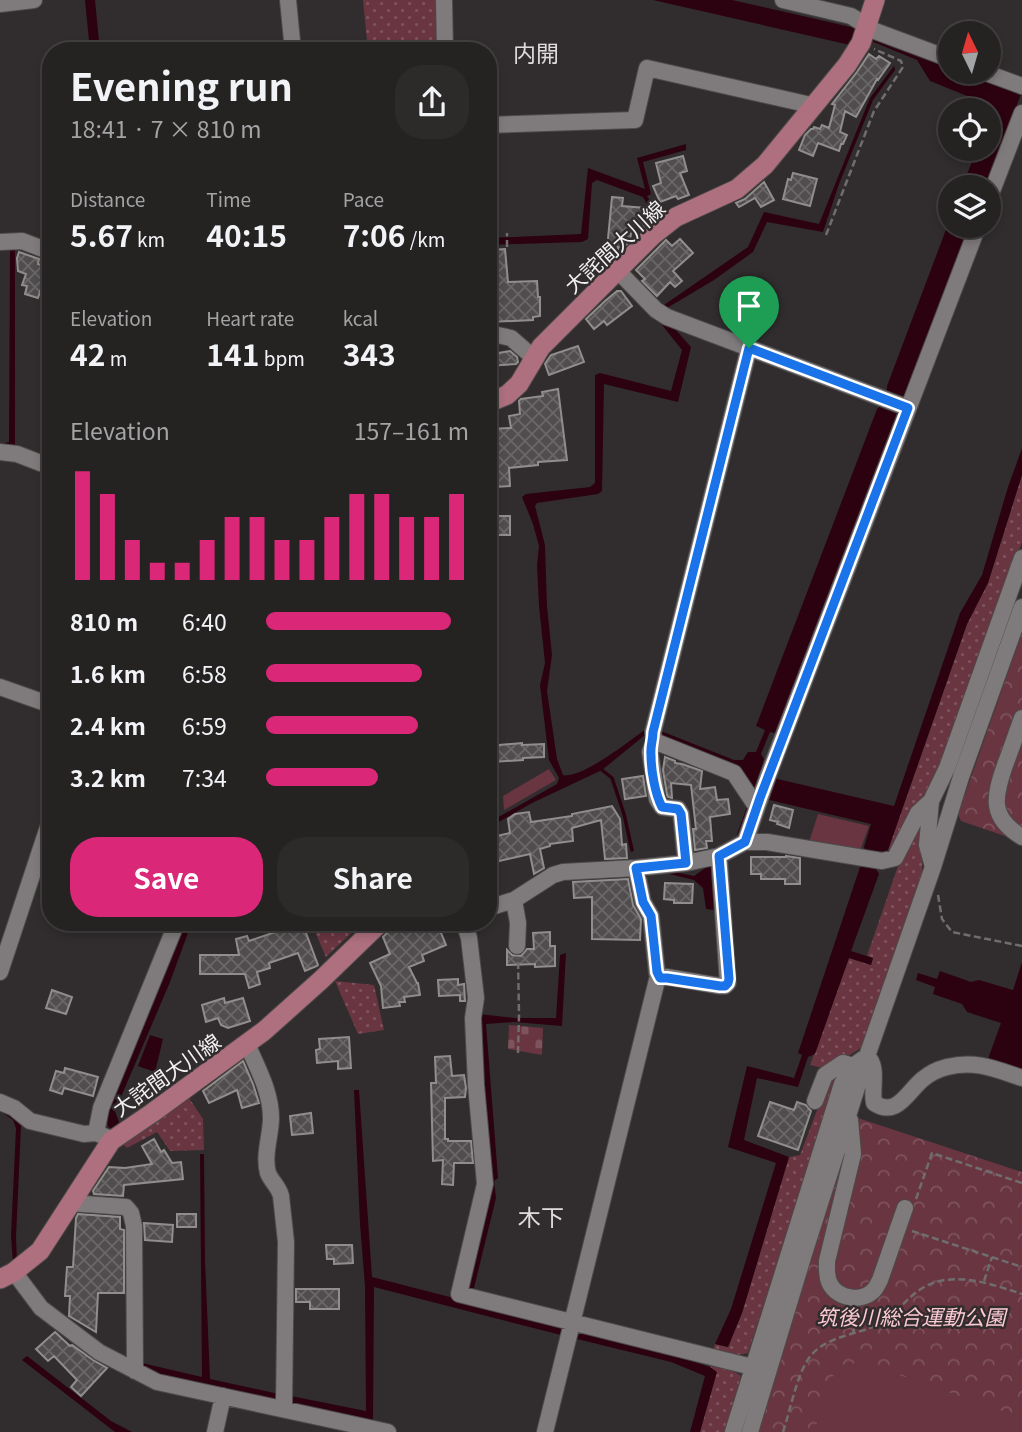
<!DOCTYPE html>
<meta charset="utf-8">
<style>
:root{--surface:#252222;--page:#2d2a2a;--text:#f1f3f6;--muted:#a3a4a5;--line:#423f40;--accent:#db2777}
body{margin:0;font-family:Georgia,"Noto Sans JP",serif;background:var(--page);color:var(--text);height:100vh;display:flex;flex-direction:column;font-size:26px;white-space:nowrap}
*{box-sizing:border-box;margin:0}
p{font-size:23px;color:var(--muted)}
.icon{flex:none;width:38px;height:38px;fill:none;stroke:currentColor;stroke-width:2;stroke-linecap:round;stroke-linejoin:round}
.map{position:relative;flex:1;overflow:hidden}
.side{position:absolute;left:42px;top:42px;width:455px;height:889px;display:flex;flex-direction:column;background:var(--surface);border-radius:28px;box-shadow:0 4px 10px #0003,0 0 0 2px var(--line)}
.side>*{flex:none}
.needle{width:46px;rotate:355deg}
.buttons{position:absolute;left:938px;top:21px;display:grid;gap:14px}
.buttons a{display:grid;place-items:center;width:63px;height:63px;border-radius:50%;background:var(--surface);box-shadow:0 4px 10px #0003,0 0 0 2px var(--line);font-size:35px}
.pin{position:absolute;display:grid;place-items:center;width:60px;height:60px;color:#fff;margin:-72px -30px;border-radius:50% 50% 50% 0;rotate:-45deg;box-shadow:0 0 7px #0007}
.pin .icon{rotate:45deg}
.round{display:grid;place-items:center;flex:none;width:74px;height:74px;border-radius:28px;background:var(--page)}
.head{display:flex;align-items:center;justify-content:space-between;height:119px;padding:0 28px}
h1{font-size:38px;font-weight:700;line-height:52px}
.stats{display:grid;grid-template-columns:repeat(3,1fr);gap:10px;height:119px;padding:7px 28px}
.stats div{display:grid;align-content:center}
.stats b{font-size:30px;font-weight:700}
.stats small{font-size:19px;font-weight:400}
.stats p{font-size:19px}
.chart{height:196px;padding:14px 28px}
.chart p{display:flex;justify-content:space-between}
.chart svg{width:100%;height:126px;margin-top:7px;stroke:var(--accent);stroke-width:6}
.primary-button{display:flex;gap:14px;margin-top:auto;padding:14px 28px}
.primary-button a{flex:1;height:80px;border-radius:28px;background:var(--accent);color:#fff;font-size:28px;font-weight:700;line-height:80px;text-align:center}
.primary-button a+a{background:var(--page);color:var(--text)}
ul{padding:0 28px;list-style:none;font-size:23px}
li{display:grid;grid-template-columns:112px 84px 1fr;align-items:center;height:52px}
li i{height:18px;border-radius:9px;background:var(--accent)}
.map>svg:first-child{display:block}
.grass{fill:url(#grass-dots)}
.cemetery{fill:url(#cemetery-stones)}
.park{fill:url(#park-crowns)}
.garden{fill:#683541}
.water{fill:#2c0210}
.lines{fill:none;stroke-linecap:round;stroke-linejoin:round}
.stream{stroke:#2c0210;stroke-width:3.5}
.building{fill:url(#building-cross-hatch);stroke:#918d8d;stroke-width:2}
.minor-casing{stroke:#4d4a4a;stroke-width:18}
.major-casing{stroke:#4d4a4a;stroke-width:21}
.path{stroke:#706d6e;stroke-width:2.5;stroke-dasharray:7 3.5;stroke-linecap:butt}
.minor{stroke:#7f7b7c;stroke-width:16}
.major{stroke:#ae6f7f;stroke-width:19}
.route-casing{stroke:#fff;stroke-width:14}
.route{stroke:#1a73e8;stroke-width:9}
.labels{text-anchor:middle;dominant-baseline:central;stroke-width:5;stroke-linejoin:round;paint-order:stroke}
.street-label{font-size:21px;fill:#f2f0f0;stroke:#312d2e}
.park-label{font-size:21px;font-style:italic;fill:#fdc9d3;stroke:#312d2e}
.neighbourhood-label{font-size:23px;fill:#e0dcdc;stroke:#312d2e}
</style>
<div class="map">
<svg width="1022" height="1432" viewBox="0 0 1022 1432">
<defs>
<pattern id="grass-dots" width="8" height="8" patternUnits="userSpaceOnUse" patternTransform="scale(1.75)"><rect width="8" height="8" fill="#683541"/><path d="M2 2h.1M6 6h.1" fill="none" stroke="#7e535d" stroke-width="1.8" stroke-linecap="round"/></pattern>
<pattern id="cemetery-stones" width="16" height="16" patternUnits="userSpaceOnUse" patternTransform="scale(1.75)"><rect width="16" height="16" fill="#683541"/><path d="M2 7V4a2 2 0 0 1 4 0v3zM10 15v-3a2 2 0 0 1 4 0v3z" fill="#7e535d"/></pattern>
<pattern id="park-crowns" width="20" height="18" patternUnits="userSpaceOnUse" patternTransform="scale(1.75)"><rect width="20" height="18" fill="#683541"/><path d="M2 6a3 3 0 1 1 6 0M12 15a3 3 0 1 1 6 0" fill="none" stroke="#7e535d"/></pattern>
<pattern id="building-cross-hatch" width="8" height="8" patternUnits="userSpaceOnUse" patternTransform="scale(1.75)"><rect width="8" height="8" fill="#514d4e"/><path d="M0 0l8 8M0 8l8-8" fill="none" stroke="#6a6768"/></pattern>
</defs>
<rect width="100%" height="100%" fill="#312d2e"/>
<path class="grass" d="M363,0H439L440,51H368Z
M1022,475V542L942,769L912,812L896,849L888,850L967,624L988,583Z
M923,816L922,878L864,1046L828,1069L810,1065L849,958L871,965L873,958L867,956L899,863Z
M320,922H362V923L326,957L312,925Z
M335,981L374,985L384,1030L358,1034Z
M844,1068L836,1082L748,1353L734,1356L713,1351L715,1344L728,1347L742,1313L789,1157L800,1155L830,1076Z
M187,1095L203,1119L204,1150L170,1151L157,1132L127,1148L119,1140Z
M711,1363L726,1366L741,1376L725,1432H700L716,1372L710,1367Z"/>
<path class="cemetery" d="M509,1025L543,1028L542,1055L508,1049Z"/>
<path class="park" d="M1022,633V842L961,821L958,814Z
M858,1118L1022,1172V1432H758L841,1160Z"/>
<path class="garden" d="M549,769L556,780L504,810L503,796Z
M818,814L869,826L860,851L809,842Z
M862,1362L1022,1418V1432H814L833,1376L842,1365Z"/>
<path class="water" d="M85,0H95L100,51H90Z
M653,0H732L855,28L856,33L850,45Z
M873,36L927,55L939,64L950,68V72H960L1021,94L986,187H962L977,149H989V116L992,106L930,81L917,60L871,41Z
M894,66L895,70L873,100L839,184L823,232L767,222L753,252L714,280L667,308L664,305L748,247L764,212L819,224L870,98Z
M686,144V150L643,162L651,194L647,196L660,218L657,221L643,197L597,180L592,183L588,239L582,242L488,245V238L581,234L588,168L645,189L637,158Z
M950,219V226H972L778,734L770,732L761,754L764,759L760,774L761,779L773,778L894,806L960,613L982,575L1008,487L1022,448V475L988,583L967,624L888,850L880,853L875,867L879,874L851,951L873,958L871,965L849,958L815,1054L808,1057L798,1087L757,1078L744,1140L789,1157L742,1313L728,1347L715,1344L731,1309L776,1163L728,1147L747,1066L794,1078L802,1055L798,1053L860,867L864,864L867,853L864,847L871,824L765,799L752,790L742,769L660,737L661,731L734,760H743L748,752H756L765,730L756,726L877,409C884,403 887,396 887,386Z
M15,247V445L51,458V462L0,448V444L9,442L10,248Z
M666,322L675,329L691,347L678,402L604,384L602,491L598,494L537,503L535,506L545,545L547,606L552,655L547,691L557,759L563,775C582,779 629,741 646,729L645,735L602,770L532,803L488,828V823L557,784L559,778L549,760L540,685L545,663L539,606L537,565L539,546L533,524L522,497L526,494L590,487L595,483V375L600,373L671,391L682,350L662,325Z
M708,866L715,869L718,906L714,910L706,909L703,888L694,880L661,872L669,871L694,876Z
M183,922H192L170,982L115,1111L120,1125L112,1129L108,1127L106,1111Z
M566,953L562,1026L514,1022L486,1024L498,1178L494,1181L496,1198L473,1292L465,1290L491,1193L479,1014L515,1018H556L560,955Z
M1022,962V1070L988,1059L1001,1023L967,1012L962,1004L933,994L935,987L916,980L918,973L937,979L940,971L971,982L979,980L1013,990Z
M150,1035L163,1039L155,1072L138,1066Z
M354,1090H359L372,1277L563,1326L561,1335L374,1287L373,1421L291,1404V1396L366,1411L365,1286L360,1224Z
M0,1107L17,1118L21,1126L16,1237L17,1261L13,1263L11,1236L16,1128L13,1120L0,1111Z
M200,1154H204L205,1260L210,1379L279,1394L277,1401L156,1375L142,1369V1363L202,1377Z
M580,1331L674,1355L710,1367L717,1372L700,1432H690L705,1376L671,1362L577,1339Z
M27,1356L111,1421L132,1432H115L22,1360Z"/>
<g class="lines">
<path class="stream" d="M658,215L671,210
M602,770L612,778L624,814L632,850
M739,834L748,809"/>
</g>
<path class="building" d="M869,54L876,59L879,56L890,63L878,80L877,79L856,117L845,111L840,132L847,135L843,144H841L839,151L818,143L813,156L799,150L805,135L811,129H813L814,127L820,129L822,125L829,128L835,105L832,104L857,72Z
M683,156L687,171L680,173L689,195L678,199L676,196L660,202L653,186L661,183L656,163Z
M793,173L817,179L810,206L783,199L788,179L791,180Z
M764,182L774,200L761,207L755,198L739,207L736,203L745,199Z
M612,197L623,198L622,206L646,208L644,227L632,225L630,241L623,248L618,247V250L607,249Z
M680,239L693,253L673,271L682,281L675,287L670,282L657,296L642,281L645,279L636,270L666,240L672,246Z
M505,249L508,282L537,281L538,297H540V316L533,317V320L489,322L488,271L491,270L490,250Z
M19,252L39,259L38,264L51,268V289L42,286L38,298L25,294L27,286L22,285L26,274L18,271L17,258Z
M617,291H621L632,306L607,325L604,321L594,329L586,319L605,301Z
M488,344L497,346L498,353L510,351L517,357L518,362L516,364L488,366Z
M578,346L584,362L549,375L545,364L551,355Z
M558,389L567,460L538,462V465L509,468L510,486L496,487V483H488L490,429L511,428L509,416L520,414L519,401L521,399L543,396L542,392Z
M493,516H510V535H493Z
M522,743V745L544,744V757L523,758V760L492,762V756L488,757V746Z
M665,757L675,761V763L682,764L702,771L700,789L715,787L717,800L728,799L730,814L710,817L712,841H706L707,848L695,850L693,829H696L691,785L671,783L672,798L668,797L667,795L663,770Z
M643,776L646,796L625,799L622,779Z
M774,805L793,810L789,828L777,824L778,822L770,820Z
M612,806L620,819L622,845L626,844L627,858L605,859L601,820L572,828L573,841L550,844V846L540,849L544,868L534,874L530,854L490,863L488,854V838L510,833L508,819L515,814L529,812L531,822L572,816V814Z
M786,856L800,858V884H785V879H761V874H751V857H786Z
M628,879L633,905L641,919L640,940L592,939V897L574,898L573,882Z
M665,883L693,884L692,903H674V900L664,899Z
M393,922H411L419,931L437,923L446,945L422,955L424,961L409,967L417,983H418L420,995L404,997L405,1002H399L400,1006L383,1008L381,986L370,963L390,954L383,937L390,930Z
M303,925L318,965L317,966L305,971L298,953L269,963L270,968L257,972L260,984L249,988L245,974H200V955H239L236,939L247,936L249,941L287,928L289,931Z
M550,932V946H555V966L535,967V964L507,965V950L512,955L521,956L527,949H534L533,933Z
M458,979V985L464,984L465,1001H460V995L439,996L438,980Z
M52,990L72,997L66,1014L46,1008Z
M224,998L225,1003L243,998L250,1021L228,1028L221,1025L218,1018L206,1022L202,1005Z
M349,1037L351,1068L338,1069V1061L317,1063L316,1050L320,1049L319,1039Z
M450,1056L452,1076L464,1075L466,1088L465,1097L445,1098V1139H448V1141H471L473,1163H454L453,1185L442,1184L443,1160L433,1161L431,1083H436L435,1057Z
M243,1061L253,1084L259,1103L242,1108L237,1090L209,1103L203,1091Z
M65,1068L98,1077L93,1096L64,1088L62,1094L50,1090L56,1071L64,1073Z
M770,1102L794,1110L797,1102L806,1105L811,1111L798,1150L758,1136Z
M311,1113L313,1133L292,1135L290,1116Z
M154,1139L161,1152L164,1150L172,1163L181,1162L183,1179L124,1185L123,1196L94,1194L93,1191L109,1167L125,1168L152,1164L142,1146Z
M78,1214L120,1217V1229L124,1230V1293H98L96,1332L69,1316L70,1296H65L67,1267H73L76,1218Z
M177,1214H196V1227H177Z
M144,1223L173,1225L172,1242L145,1240Z
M326,1245H352L353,1263L334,1264V1259H327Z
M296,1289H339V1309H310V1302H296Z
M55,1332L70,1346L72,1345L93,1360L107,1368L81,1396L71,1387L77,1380L54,1356L48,1361L36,1349Z"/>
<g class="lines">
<g class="minor-casing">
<path id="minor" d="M288,0L293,51
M444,0L445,51
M783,0L851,16L875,31L950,59
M0,4L34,0
M984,72L1022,86
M488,125L635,120L647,68L815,106
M989,199L1022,113
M0,242L22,241L51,252
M618,271L656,310L667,317L908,408
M488,333L511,338L534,358
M749,348L653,732L654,741L734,773L756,806
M0,452L17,454L51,467
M0,687L51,705
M1022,718C1016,734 1011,750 1005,765C994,797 989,817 1022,837
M654,741L650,752L657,799L662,807L678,809L681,814L686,863
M931,801L947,768L1022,558
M745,842L768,776L978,226
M636,868L643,902L651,916L657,973L660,978
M514,900L518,923L517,946
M488,908L514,900L553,875L563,872L636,868L686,863L719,856L745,842H767L882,861L895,858L918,813L931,801L927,845L933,867
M464,922L469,938L476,998L473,1018L476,1085L485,1184L459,1294L752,1367
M0,972L51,818
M247,1044C257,1067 271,1092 271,1118C271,1135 263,1155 268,1173C271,1181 279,1187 281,1196L286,1242L284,1408
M815,1101L825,1075L843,1063L853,1066
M0,1102L14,1108L30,1121L84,1134L96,1133L106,1137
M850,1120L853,1154L827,1261C827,1268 826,1277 830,1284C838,1299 862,1303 874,1290C877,1287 878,1283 880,1280L905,1208
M96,1133L101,1108L177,922
M70,1203L126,1207L131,1213L134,1226L135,1371
M14,1272L41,1308L99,1352L157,1382L388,1432
M215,1432L223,1396
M545,1432L657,980L660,978L667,977L720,986H725L728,983L719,856
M733,1432L842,1084L853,1066L867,1056C879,1067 871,1088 874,1103C897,1118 907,1092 923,1079C929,1074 939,1069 947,1067C976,1060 995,1069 1022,1078
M750,1432L804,1254L867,1056L933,867L961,777L1022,607"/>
</g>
<g class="major-casing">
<path id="major" d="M488,403L507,395L519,384L541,347L653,235L676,217L737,189L765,165L847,65L861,43L875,0
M0,1279L14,1272L40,1251L111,1141L152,1113L264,1031L321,980L381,922"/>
</g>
<path class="path" d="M826,235L874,111L903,67L901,61L874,49
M507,247V233
M938,895L942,919L952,932L1022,946
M518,1053L519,1015L518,958
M916,1199L932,1153L1022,1183
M912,1231L1022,1267
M984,1281L992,1257
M853,1334L858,1310
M783,1432C790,1411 796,1379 807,1361C821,1337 855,1335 878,1325C893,1317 902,1304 914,1294C946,1267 988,1283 1022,1294"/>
<use href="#minor" class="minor"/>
<use href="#major" class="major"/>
</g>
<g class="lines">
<g class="route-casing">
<path id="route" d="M749,348L908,408L760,798L745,842L719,856L729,979L728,983L725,986H720L667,978H660L657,972L651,916L643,902L636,868L686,863L681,814L678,809L662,807C655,794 651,770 651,755C650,747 653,740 653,732Z"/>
</g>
<use href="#route" class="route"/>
</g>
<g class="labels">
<g class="street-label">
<text transform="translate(614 246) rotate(-42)">大詫間大川線</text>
<text transform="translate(166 1074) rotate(-35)">大詫間大川線</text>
</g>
<g class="park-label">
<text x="911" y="1316">筑後川総合運動公園</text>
</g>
<g class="neighbourhood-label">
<text x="536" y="52">内開</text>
<text x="541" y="1216">木下</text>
</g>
</g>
</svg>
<div class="buttons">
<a><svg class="needle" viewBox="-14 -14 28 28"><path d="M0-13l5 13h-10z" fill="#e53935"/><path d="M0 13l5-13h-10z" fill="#a3a4a5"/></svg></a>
<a><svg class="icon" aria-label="locate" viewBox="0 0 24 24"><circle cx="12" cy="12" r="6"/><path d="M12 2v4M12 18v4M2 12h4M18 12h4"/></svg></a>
<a><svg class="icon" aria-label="layers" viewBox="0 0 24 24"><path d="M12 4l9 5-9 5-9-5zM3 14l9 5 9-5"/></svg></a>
</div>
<div class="pin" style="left:749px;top:348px;background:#1e9e55"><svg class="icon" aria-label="arrive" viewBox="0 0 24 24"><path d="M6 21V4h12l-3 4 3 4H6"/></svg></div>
<section class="side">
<div class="head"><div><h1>Evening run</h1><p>18:41 · 7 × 810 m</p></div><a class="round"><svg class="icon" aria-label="share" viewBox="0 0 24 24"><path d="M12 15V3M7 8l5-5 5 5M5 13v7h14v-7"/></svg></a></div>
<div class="stats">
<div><p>Distance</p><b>5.67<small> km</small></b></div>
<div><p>Time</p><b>40:15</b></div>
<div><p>Pace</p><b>7:06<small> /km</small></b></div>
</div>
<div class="stats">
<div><p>Elevation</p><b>42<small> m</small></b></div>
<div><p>Heart rate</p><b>141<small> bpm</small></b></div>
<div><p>kcal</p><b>343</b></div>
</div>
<div class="chart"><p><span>Elevation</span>157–161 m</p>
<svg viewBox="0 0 160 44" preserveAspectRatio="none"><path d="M5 44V6M15 44V14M25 44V30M35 44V38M45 44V38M55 44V30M65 44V22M75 44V22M85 44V30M95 44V30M105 44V22M115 44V14M125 44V14M135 44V22M145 44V22M155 44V14"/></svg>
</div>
<ul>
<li><b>810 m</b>6:40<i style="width:91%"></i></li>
<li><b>1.6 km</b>6:58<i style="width:77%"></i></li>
<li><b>2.4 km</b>6:59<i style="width:75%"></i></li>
<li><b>3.2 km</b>7:34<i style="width:55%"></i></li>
</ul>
<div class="primary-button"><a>Save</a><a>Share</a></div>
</section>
</div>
